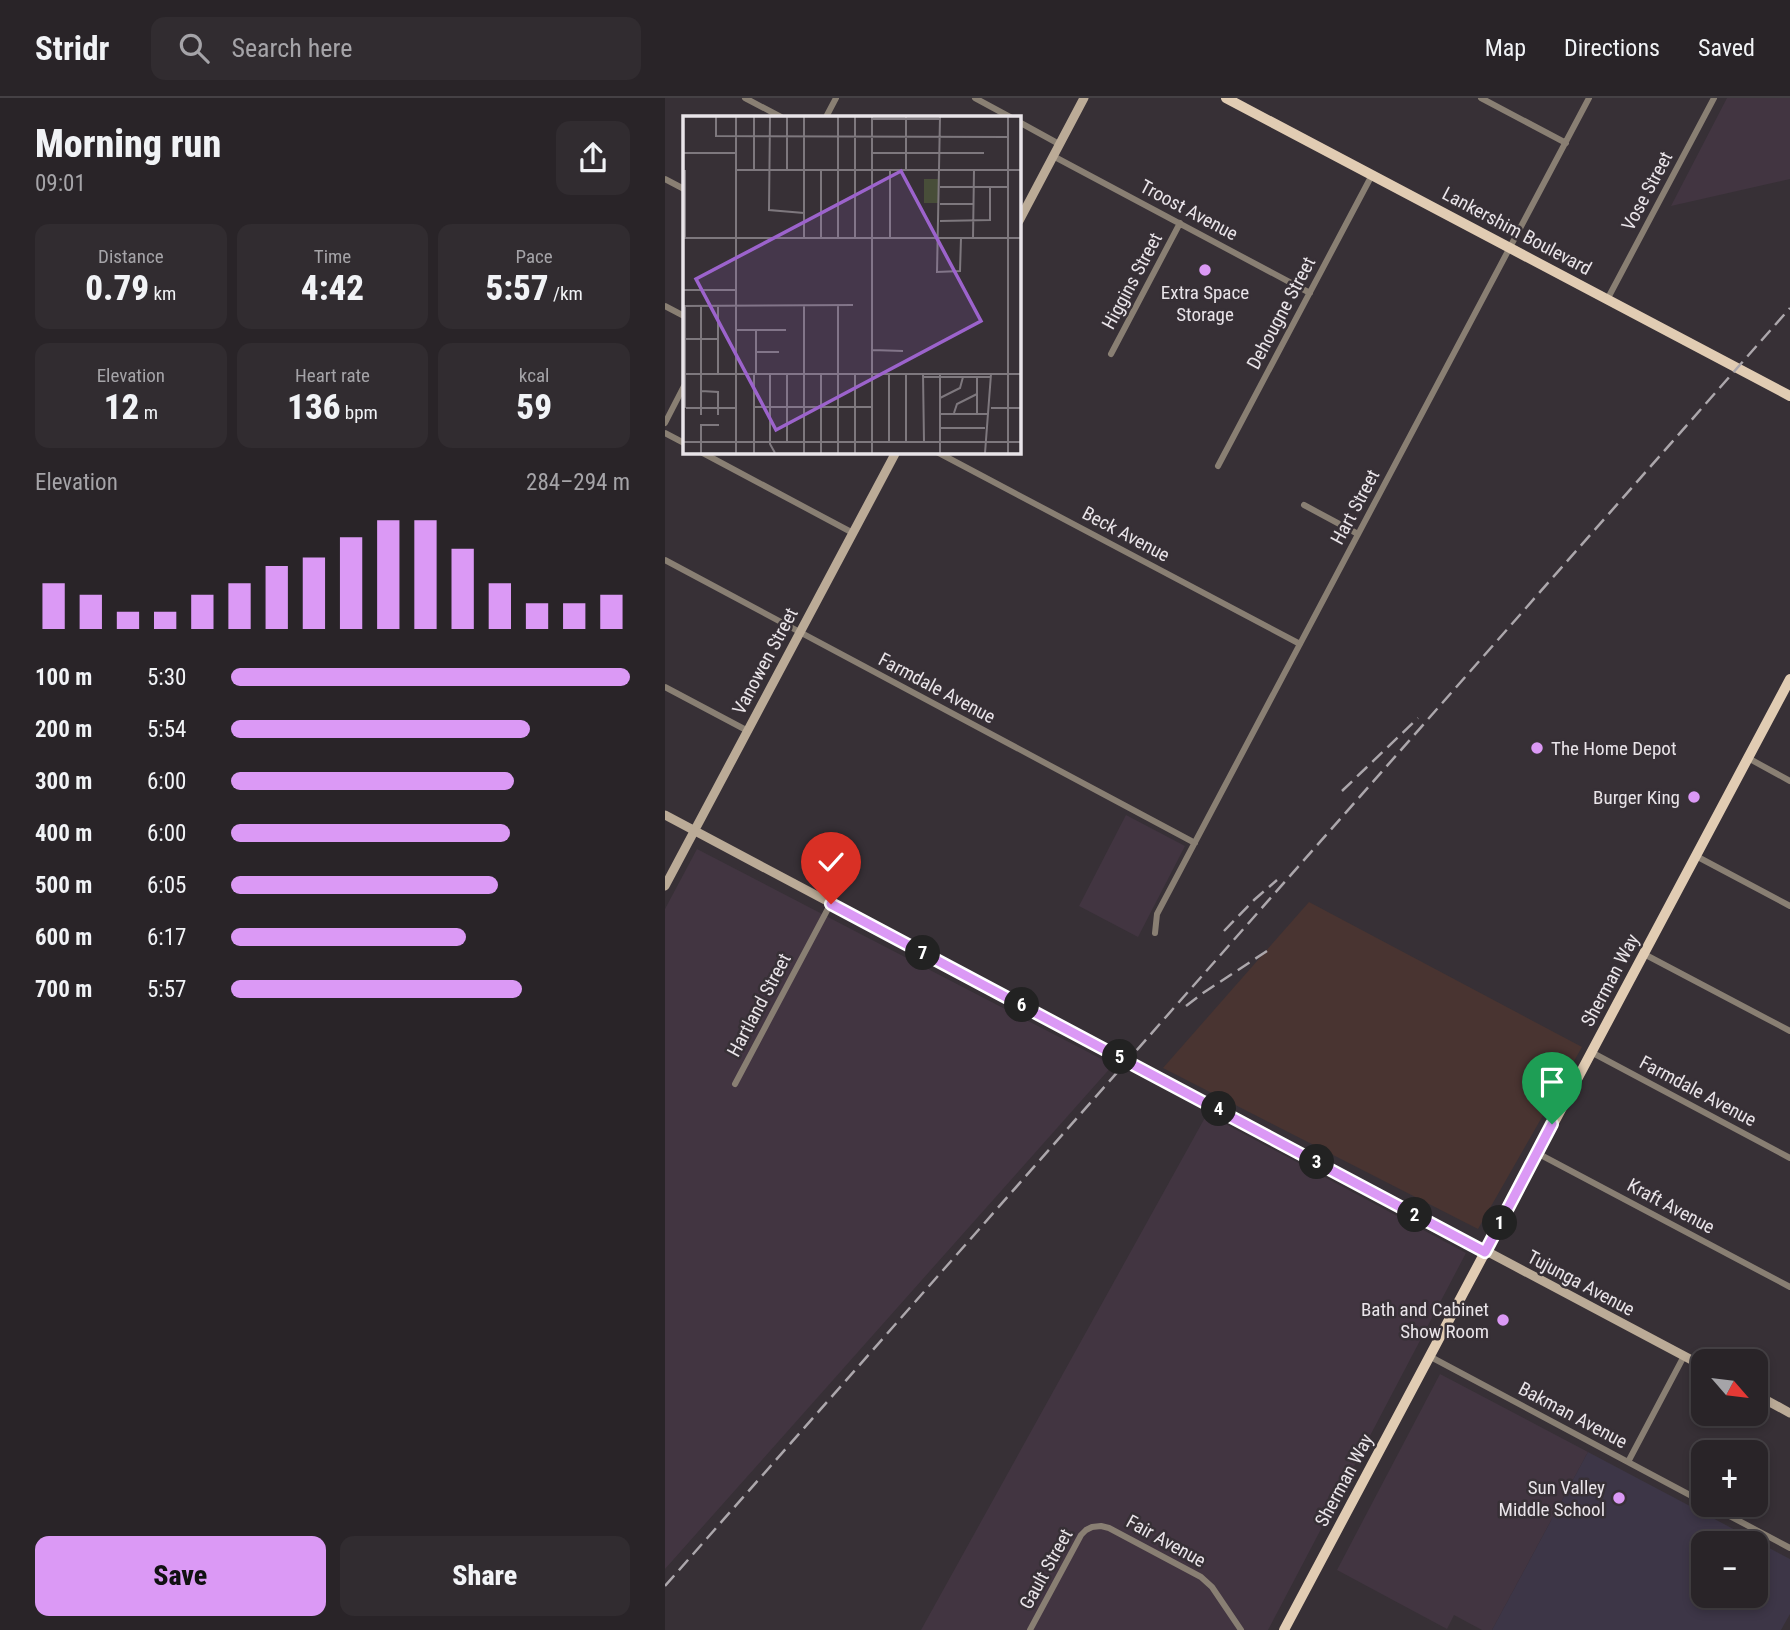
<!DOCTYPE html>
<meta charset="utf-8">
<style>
:root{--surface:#292428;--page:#312c30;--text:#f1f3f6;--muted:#a5a4a8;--line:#454145;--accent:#db99f5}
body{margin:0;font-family:"Roboto Condensed",sans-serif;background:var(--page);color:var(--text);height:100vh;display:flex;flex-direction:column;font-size:26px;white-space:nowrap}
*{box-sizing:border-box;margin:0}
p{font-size:23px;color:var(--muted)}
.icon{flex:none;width:38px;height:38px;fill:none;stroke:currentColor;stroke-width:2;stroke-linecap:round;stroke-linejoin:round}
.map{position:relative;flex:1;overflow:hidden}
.panel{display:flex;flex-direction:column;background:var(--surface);width:665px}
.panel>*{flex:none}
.needle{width:46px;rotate:118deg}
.controls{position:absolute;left:1026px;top:1251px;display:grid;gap:14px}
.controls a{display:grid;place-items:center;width:77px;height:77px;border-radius:14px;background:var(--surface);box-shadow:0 4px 10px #0003,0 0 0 2px var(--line);font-size:35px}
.pin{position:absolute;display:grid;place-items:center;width:60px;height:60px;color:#fff;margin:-72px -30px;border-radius:50% 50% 50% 0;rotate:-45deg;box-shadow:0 0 7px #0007}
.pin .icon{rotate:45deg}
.km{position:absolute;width:35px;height:35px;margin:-18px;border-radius:50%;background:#222;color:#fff;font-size:19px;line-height:35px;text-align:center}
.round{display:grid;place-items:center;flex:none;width:74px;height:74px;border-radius:14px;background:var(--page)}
.summary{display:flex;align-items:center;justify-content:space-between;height:119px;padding:0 35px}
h1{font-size:38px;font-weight:800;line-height:52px}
.metrics{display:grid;grid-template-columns:repeat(3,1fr);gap:10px;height:119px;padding:7px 35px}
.metrics div{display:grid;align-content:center;border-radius:14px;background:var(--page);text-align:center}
.metrics b{font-size:35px;font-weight:800}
.metrics small{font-size:19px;font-weight:400}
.metrics p{font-size:19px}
.chart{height:196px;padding:14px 35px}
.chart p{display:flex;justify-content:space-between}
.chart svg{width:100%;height:126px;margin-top:7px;stroke:var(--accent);stroke-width:6}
.primary-button{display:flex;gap:14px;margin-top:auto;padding:14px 35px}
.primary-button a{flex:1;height:80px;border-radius:14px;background:var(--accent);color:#111;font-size:28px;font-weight:800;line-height:80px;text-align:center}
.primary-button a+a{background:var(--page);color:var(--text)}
ul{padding:0 35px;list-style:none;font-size:23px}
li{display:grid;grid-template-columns:112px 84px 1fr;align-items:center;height:52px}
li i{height:18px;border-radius:9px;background:var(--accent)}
header{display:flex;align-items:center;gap:42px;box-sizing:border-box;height:98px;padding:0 35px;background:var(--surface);border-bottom:2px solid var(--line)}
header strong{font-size:33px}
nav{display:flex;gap:38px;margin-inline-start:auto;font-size:24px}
.search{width:490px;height:63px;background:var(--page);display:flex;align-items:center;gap:18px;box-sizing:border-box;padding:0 24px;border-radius:14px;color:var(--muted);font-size:26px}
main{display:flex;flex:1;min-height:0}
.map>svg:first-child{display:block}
.commercial{fill:#493431}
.built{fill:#423541}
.education{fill:#3d3647;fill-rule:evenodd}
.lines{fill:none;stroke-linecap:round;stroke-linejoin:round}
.street{stroke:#897f73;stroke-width:6}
.secondary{stroke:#bbab97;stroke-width:9}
.primary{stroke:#e1ccb3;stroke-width:10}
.rail{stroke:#aca7ac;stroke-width:2.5;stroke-dasharray:14 7;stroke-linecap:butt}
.route-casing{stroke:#fff;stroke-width:14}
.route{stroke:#db99f5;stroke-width:9}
.poi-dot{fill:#db99f5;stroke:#373036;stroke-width:2.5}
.labels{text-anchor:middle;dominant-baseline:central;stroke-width:5;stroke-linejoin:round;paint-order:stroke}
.street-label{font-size:19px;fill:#e9e4e9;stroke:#373036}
.poi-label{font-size:19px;fill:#e9e4e9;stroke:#373036;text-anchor:end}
.inset-road{fill:none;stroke:#7e787e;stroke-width:2}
.view{fill:#9c63cc;fill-opacity:0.15;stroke:#9c63cc;stroke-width:3.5}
.inset-edge{fill:none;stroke:#e9e4e9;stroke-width:3.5}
</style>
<header>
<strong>Stridr</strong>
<div class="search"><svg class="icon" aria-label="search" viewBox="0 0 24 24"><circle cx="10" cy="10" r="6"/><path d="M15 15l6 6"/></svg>Search here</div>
<nav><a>Map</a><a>Directions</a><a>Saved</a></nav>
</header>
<main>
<section class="panel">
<div class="summary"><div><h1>Morning run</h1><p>09:01</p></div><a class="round"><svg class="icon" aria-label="share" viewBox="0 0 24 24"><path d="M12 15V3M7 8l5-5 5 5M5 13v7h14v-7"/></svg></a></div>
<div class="metrics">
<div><p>Distance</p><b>0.79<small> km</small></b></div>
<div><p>Time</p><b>4:42</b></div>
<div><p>Pace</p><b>5:57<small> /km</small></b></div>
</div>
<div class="metrics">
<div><p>Elevation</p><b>12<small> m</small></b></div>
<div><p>Heart rate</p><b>136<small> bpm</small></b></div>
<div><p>kcal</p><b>59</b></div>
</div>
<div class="chart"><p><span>Elevation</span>284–294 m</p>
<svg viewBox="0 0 160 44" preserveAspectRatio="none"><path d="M5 44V28M15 44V32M25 44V38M35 44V38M45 44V32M55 44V28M65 44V22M75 44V19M85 44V12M95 44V6M105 44V6M115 44V16M125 44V28M135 44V35M145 44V35M155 44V32"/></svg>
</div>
<ul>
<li><b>100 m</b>5:30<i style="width:100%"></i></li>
<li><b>200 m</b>5:54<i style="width:75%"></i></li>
<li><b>300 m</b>6:00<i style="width:71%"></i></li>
<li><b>400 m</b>6:00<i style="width:70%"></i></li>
<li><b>500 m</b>6:05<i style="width:67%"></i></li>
<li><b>600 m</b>6:17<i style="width:59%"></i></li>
<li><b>700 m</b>5:57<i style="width:73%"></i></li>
</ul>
<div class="primary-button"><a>Save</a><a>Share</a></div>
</section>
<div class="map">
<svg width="1125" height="1532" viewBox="0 0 1125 1532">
<rect width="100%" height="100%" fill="#373036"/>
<path class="commercial" d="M644,804L917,949L813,1131L498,970Z"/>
<path class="built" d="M1062,0H1125V81L1006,108Z
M461,717L520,748L473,839L414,808Z
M32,751L448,967L0,1471V811Z
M542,1016L801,1155L603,1532H256Z
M775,1276L923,1354L827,1532H817L789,1517L782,1531L672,1472Z"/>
<path class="education" d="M923,1354L1125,1461V1516L1116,1532H827ZM1038,1446H1090V1498H1038Z"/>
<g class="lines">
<path class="street" d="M80,0L116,19
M310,0L345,19
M816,0L901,45
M161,19L171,0
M354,24L394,46
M388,58L645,195
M0,81L19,91
M943,200L1049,0
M0,208L19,218
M446,256L515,125
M0,325L19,288
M0,335L19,345
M36,354L188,435
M272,354L635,546
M553,368L707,77
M639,407L693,436
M0,462L530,745
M0,589L83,633
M1083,660L1125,683
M1031,758L1125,808
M490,835L492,816L924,0
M979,856L1125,933
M926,954L1125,1060
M70,986L166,805
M872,1055L1125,1189
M764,1258L1038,1404
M963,1364L1019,1258
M1044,1407L1125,1450
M365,1532L416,1437L421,1432L427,1429L436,1428L444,1430L536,1479L547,1489L576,1532"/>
<path class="secondary" d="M354,123L419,0
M0,717L1038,1268
M0,788L231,354
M1090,1296L1125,1315"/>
<path class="primary" d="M561,0L1125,298
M619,1532L1125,581"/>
<path class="rail" d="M677,693L753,620
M559,833L589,802L612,782
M521,908L538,895L602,853
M0,1488L1125,210"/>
</g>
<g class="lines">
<g class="route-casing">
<path id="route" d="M166,806L820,1154L887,1026"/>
</g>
<use href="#route" class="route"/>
</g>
<g class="poi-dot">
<circle cx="540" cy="172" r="7"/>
<circle cx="872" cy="650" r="7"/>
<circle cx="1029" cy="699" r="7"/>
<circle cx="838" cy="1222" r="7"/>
<circle cx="954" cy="1400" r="7"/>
</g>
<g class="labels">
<g class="street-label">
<text transform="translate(982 93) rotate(-62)">Vose Street</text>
<text transform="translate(524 112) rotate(28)">Troost Avenue</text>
<text transform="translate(852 133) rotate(28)">Lankershim Boulevard</text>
<text transform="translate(467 183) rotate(-62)">Higgins Street</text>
<text transform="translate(616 215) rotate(-62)">Dehougne Street</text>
<text transform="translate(690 409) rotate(-62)">Hart Street</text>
<text transform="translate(461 436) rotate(28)">Beck Avenue</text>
<text transform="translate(100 563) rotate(-62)">Vanowen Street</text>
<text transform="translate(272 590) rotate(28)">Farmdale Avenue</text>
<text transform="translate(945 882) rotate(-62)">Sherman Way</text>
<text transform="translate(94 907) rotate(-62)">Hartland Street</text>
<text transform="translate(1033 993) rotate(28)">Farmdale Avenue</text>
<text transform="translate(1006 1108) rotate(28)">Kraft Avenue</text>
<text transform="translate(916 1185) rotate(28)">Tujunga Avenue</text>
<text transform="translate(908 1317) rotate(28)">Bakman Avenue</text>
<text transform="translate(679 1382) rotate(-62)">Sherman Way</text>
<text transform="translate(501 1443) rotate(29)">Fair Avenue</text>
<text transform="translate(381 1471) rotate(-61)">Gault Street</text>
</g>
<g class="poi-label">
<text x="540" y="194" text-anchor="middle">Extra Space<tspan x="540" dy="22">Storage</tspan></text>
<text x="886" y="650" text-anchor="start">The Home Depot</text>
<text x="1015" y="699">Burger King</text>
<text x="824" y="1211">Bath and Cabinet<tspan x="824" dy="22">Show Room</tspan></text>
<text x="940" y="1389">Sun Valley<tspan x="940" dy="22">Middle School</tspan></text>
</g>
</g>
<g transform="translate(18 18)">
<rect width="338" height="338" fill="#373036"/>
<path d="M241,63H255V87H241Z" fill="#484e39"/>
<path class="inset-road" d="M33,1V20L325,21M53,1V337M87,1L86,94L121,97M121,1V122M189,1V337M223,1V54M257,1L254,156L277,155L278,122M189,3H257M0,37H53M189,37H301M53,54H338M71,54V1M104,54V1M138,54V122M207,54V122M257,71H325M257,88H291M257,105L307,104V71M0,122H338M2,122V54M155,122V1M172,122V1M290,122L291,54M0,174H53M0,190L170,189M2,190V292M18,190V299M35,190V258M53,214H103M2,223H35M189,234L220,235M73,236H96M0,258H338M73,258V215M87,258V328L92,337M104,258V326M206,258V326M223,258V326M240,258L241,326M138,259V337M172,259V337M257,259V337M240,261H308M294,261V298M18,275L35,276V299M257,282L277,272L280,261M71,291H189M3,292H53M308,292H338M271,297L274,288L294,278M257,298H304M257,312H302M0,326H338M18,337V309H36M71,337V259M121,337V190M155,337V190M302,337L308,258M325,337V1"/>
<path class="view" d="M218,55L298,205L93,314L13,163Z"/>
<rect width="338" height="338" class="inset-edge"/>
</g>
</svg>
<div class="controls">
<a><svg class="needle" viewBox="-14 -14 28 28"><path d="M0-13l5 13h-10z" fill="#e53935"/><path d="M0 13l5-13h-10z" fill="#a5a4a8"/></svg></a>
<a>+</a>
<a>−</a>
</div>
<div class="pin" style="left:887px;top:1026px;background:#1e9e55"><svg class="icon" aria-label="arrive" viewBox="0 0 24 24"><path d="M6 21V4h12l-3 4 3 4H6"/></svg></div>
<div class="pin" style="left:166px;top:806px;background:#d93025"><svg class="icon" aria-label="check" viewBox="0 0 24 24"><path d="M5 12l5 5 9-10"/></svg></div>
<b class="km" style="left:835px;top:1125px">1</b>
<b class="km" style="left:750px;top:1117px">2</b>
<b class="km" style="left:652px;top:1064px">3</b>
<b class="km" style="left:554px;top:1011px">4</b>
<b class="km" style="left:455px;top:959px">5</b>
<b class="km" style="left:357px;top:907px">6</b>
<b class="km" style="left:258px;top:855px">7</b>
</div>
</main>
